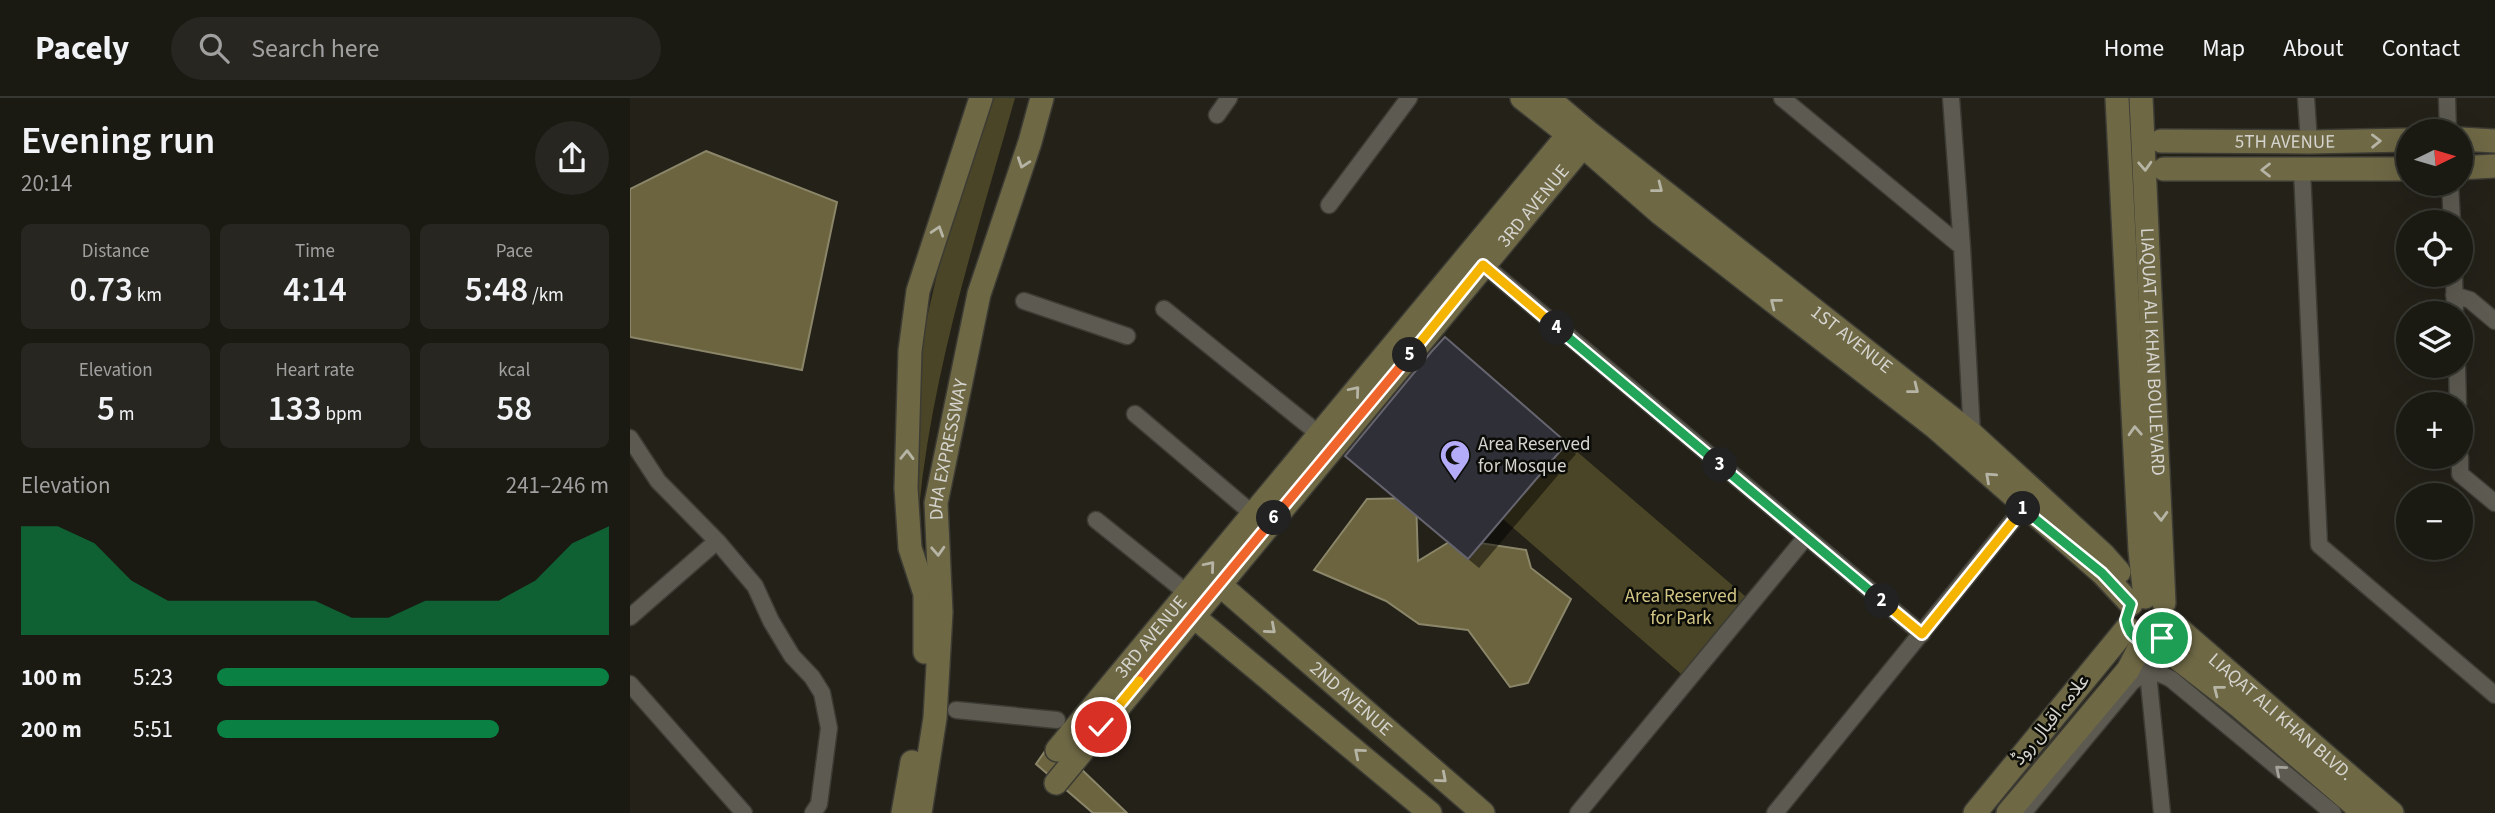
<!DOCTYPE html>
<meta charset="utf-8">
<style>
:root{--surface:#1a1912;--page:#272620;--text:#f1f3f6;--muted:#9fa09f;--line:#383832;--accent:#0b8043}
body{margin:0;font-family:"Source Sans 3","Noto Sans Arabic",sans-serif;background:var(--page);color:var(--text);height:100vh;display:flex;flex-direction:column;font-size:26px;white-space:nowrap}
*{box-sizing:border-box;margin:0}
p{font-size:23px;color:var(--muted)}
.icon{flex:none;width:38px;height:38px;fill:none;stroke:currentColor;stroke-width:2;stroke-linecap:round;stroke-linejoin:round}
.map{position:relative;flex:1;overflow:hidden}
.drawer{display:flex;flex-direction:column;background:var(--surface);width:630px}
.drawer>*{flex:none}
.needle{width:46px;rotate:85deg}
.fabs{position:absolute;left:1766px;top:21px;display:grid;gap:14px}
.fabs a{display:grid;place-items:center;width:77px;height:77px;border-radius:50%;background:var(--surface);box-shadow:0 7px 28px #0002,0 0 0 2px var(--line);font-size:35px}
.pin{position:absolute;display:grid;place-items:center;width:60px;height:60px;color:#fff;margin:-30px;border:4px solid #fff;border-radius:50%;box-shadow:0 2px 7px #0007}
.km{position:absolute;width:35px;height:35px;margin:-18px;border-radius:50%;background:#222;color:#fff;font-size:19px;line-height:35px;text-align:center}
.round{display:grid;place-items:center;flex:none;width:74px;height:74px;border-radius:37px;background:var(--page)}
.summary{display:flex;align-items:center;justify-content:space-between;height:119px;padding:0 21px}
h1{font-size:38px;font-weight:600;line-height:52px}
.figures{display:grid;grid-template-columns:repeat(3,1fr);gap:10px;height:119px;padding:7px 21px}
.figures div{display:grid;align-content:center;border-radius:10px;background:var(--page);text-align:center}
.figures b{font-size:35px;font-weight:600}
.figures small{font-size:19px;font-weight:400}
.figures p{font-size:19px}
.chart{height:196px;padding:14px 21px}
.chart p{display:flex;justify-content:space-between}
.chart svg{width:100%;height:126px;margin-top:7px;fill:var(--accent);opacity:.7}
ul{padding:0 21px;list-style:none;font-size:23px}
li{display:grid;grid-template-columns:112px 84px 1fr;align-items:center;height:52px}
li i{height:18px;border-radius:9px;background:var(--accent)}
header{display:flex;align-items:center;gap:42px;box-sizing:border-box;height:98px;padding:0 35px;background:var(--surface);border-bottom:2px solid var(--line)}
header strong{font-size:33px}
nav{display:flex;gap:38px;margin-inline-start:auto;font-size:24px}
.search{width:490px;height:63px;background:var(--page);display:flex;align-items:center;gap:18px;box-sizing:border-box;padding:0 24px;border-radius:38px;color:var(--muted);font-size:26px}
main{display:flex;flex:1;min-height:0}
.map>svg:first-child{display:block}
.green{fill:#4a4526}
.water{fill:#6b643e;stroke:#8b8669;stroke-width:2}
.shadow{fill:#0007}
.building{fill:#2f2f38;stroke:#66656f;stroke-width:2}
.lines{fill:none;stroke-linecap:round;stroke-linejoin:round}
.street-casing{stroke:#3c3b34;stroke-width:19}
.secondary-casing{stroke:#3c3b34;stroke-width:26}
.street{stroke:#5d5b51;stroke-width:16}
.secondary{stroke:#6e6845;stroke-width:23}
.oneway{stroke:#b6b4a5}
.oneway2{stroke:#a5a49c}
.split-1-casing{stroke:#fff;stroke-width:14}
.split-2-casing{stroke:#fff;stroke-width:14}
.split-3-casing{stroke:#fff;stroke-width:14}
.split-4-casing{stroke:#fff;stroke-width:14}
.split-5-casing{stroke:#fff;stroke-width:14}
.split-6-casing{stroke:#fff;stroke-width:14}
.split-7-casing{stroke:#fff;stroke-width:14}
.split-8-casing{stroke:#fff;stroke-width:14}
.split-1{stroke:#22a559;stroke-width:9}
.split-2{stroke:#f5b400;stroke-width:9}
.split-3{stroke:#22a559;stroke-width:9}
.split-4{stroke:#22a559;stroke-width:9}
.split-5{stroke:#f5b400;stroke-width:9}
.split-6{stroke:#f0652b;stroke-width:9}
.split-7{stroke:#f0652b;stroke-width:9}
.split-8{stroke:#f5b400;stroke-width:9}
.labels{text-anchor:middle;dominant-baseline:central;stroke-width:5;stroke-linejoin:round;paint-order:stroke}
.street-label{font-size:19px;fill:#d5d4ce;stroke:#0b0b07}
.poi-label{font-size:19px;fill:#d5d4ce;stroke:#0b0b07;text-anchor:start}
.park-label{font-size:19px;fill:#d2c685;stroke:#0b0b07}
</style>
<header>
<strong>Pacely</strong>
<div class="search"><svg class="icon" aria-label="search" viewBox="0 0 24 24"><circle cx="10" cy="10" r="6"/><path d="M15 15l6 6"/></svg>Search here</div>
<nav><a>Home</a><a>Map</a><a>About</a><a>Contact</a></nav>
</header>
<main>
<section class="drawer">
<div class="summary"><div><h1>Evening run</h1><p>20:14</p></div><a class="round"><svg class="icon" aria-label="share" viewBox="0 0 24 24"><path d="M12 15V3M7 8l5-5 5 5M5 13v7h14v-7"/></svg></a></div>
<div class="figures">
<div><p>Distance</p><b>0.73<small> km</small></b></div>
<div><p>Time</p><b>4:14</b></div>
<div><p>Pace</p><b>5:48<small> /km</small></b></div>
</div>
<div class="figures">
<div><p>Elevation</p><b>5<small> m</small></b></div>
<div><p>Heart rate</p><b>133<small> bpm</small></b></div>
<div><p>kcal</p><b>58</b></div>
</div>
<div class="chart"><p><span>Elevation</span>241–246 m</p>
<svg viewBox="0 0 160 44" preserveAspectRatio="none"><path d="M0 44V6L10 6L20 12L30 25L40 32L50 32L60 32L70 32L80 32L90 38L100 38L110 32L120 32L130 32L140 25L150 12L160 6V44z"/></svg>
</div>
<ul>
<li><b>100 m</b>5:23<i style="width:100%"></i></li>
<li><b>200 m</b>5:51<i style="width:72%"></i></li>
</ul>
</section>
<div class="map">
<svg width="1865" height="715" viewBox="0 0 1865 715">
<rect width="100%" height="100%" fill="#232118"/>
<path class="green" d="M359,0H385C347,135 303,269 289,410L287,387L291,246L307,176Z
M937,345L1122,504L1058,582L873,421Z"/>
<path class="water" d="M76,53L207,104L172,272L0,239V91Z
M786,400L788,463L824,441L896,452L901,470L941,501L898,585L880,589L838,532L789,526L756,503L684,472L737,401Z
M422,643L497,715H463L406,666Z"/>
<path class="shadow" d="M935,346L946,356L849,470L727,368Z"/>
<path class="building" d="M815,239L937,345L838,461L715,358L802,253Z"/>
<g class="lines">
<g class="street-casing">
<path id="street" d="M1152,0L1332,149
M1321,0L1332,149L1342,336
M1676,0L1679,44
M1817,0L1818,33
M587,17L599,0
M1672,72L1689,447L1865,597
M1820,86L1822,124
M699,107L779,0
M854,167L1292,536
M1824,177L1825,215
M1824,197L1840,202L1865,223
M394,203L497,238
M534,211L689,336
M1827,268L1828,306
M505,316L623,416
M0,340L28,383L87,443L125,488L141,523L162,558L182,579L192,595L199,630L189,706L183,715
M1830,359V376L1865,405
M466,422L557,495
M0,519L87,443
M1518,544V575L1532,715
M0,586L114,715
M326,612L427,622
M948,715L1176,439
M1145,715L1394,409
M1393,715L1502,584C1516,573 1525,572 1541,581L1703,715"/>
</g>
<g class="secondary-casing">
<g id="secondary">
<path d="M892,0L953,48L1031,116L1306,330L1472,475L1501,506"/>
<path id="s1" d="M918,0L958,34L1342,336L1474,457L1489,474"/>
<path d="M1487,0L1510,452L1515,499"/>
<path id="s2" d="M1511,0L1534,505"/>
<path d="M1830,41L1865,43"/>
<path id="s3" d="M1531,43L1679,44L1778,42"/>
<path d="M1830,70L1865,68"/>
<path d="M1534,71H1778"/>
<path id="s4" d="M589,486L853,715"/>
<path d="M563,518L800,715"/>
<path id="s5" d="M1541,524L1762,715"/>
<path d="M1525,543L1610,609L1734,715"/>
<path d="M295,554V496L280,450L276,390L280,253L288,193L351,0"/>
<path id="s6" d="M427,652L938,37"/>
<path id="s7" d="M426,685L953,48"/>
<path d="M273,715L282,664"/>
<path id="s8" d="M290,715L305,620L311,514L306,405L349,196L400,44L412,0"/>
<path d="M1345,715L1497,530"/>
<path d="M1378,715L1498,572L1513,543"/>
</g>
</g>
<use href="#street" class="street"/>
<use href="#secondary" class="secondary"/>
</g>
<defs><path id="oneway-chevron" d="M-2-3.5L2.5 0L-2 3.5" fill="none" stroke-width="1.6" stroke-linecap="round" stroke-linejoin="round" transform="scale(1.75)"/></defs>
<g class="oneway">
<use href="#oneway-chevron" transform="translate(1746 43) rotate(-1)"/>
<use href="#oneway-chevron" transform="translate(393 65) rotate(109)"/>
<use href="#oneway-chevron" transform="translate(1515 68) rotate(87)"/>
<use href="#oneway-chevron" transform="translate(1636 72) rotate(-180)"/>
<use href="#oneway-chevron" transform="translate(1028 90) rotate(38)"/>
<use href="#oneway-chevron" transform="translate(308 133) rotate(-72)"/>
<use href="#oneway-chevron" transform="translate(1145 205) rotate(-142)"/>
<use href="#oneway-chevron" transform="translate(1284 291) rotate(38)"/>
<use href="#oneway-chevron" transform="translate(725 293) rotate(-50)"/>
<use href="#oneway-chevron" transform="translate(1505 333) rotate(-93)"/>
<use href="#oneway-chevron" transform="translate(277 357) rotate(-89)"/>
<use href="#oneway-chevron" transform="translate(1360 379) rotate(-138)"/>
<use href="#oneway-chevron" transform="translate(1531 418) rotate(88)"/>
<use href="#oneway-chevron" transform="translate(308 453) rotate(87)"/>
<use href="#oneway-chevron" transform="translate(580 468) rotate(-50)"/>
<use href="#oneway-chevron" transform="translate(641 531) rotate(41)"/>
<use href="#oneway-chevron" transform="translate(1588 592) rotate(-142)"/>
<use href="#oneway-chevron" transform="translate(729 655) rotate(-140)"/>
<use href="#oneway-chevron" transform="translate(812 680) rotate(41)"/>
</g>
<use class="oneway2" href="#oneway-chevron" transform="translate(1650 672) rotate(-140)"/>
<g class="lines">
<g class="split-1-casing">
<path id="split-1" d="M1393,411L1472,475L1501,506L1496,522C1499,541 1514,548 1532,540"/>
</g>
<g class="split-2-casing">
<path id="split-2" d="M1252,503L1292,536L1393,411"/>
</g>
<g class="split-3-casing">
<path id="split-3" d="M1090,367L1252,503"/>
</g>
<g class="split-4-casing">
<path id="split-4" d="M927,230L1090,367"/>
</g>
<g class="split-5-casing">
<path id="split-5" d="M780,257L853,167L927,230"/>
</g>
<g class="split-6-casing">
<path id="split-6" d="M644,420L780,257"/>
</g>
<g class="split-7-casing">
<path id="split-7" d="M509,583L644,420"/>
</g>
<g class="split-8-casing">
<path id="split-8" d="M471,629L509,583"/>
</g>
<use href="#split-1" class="split-1"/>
<use href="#split-2" class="split-2"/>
<use href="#split-3" class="split-3"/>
<use href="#split-4" class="split-4"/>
<use href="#split-5" class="split-5"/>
<use href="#split-6" class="split-6"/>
<use href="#split-7" class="split-7"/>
<use href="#split-8" class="split-8"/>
</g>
<defs>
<g id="mosque-pin" transform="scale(1.575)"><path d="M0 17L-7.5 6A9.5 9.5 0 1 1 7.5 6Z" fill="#b4acf9" stroke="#0b0b07"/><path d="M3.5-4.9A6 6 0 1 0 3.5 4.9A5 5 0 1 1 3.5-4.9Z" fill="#111"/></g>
</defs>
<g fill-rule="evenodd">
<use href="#mosque-pin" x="825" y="357"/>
</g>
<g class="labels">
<g class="street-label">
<text stroke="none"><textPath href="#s3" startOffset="124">5TH AVENUE</textPath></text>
<text stroke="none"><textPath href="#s7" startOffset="749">3RD AVENUE</textPath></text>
<text stroke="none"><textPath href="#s1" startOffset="388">1ST AVENUE</textPath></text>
<text stroke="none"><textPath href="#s2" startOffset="254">LIAQUAT ALI KHAN BOULEVARD</textPath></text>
<text stroke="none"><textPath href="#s8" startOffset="366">DHA EXPRESSWAY</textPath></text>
<text stroke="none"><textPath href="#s6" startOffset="147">3RD AVENUE</textPath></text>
<text stroke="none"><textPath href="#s4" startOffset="175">2ND AVENUE</textPath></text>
<text stroke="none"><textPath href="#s5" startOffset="145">LIAQAT ALI KHAN BLVD.</textPath></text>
<text transform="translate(1421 622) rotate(-51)">علامہ اقبال روڈ</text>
</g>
<g class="poi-label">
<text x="848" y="346">Area Reserved<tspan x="848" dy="22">for Mosque</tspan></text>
</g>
<g class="park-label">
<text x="1051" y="498">Area Reserved<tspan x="1051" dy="22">for Park</tspan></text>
</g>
</g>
</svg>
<div class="fabs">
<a><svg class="needle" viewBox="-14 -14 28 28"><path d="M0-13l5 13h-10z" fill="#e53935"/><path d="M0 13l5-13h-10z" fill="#9fa09f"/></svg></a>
<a><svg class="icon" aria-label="locate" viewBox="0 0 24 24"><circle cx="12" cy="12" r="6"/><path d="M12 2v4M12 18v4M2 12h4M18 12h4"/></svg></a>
<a><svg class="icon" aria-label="layers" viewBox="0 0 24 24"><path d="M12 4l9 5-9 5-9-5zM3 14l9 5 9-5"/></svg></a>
<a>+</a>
<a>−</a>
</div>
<div class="pin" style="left:1532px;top:540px;background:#1e9e55"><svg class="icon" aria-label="arrive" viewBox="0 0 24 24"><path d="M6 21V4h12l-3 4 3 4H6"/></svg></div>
<div class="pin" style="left:471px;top:629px;background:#d93025"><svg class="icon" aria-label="check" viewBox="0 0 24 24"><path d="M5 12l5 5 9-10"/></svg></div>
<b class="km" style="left:1393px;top:411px">1</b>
<b class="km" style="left:1252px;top:503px">2</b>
<b class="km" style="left:1090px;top:367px">3</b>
<b class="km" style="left:927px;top:230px">4</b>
<b class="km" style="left:780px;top:257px">5</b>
<b class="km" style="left:644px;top:420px">6</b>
</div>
</main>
